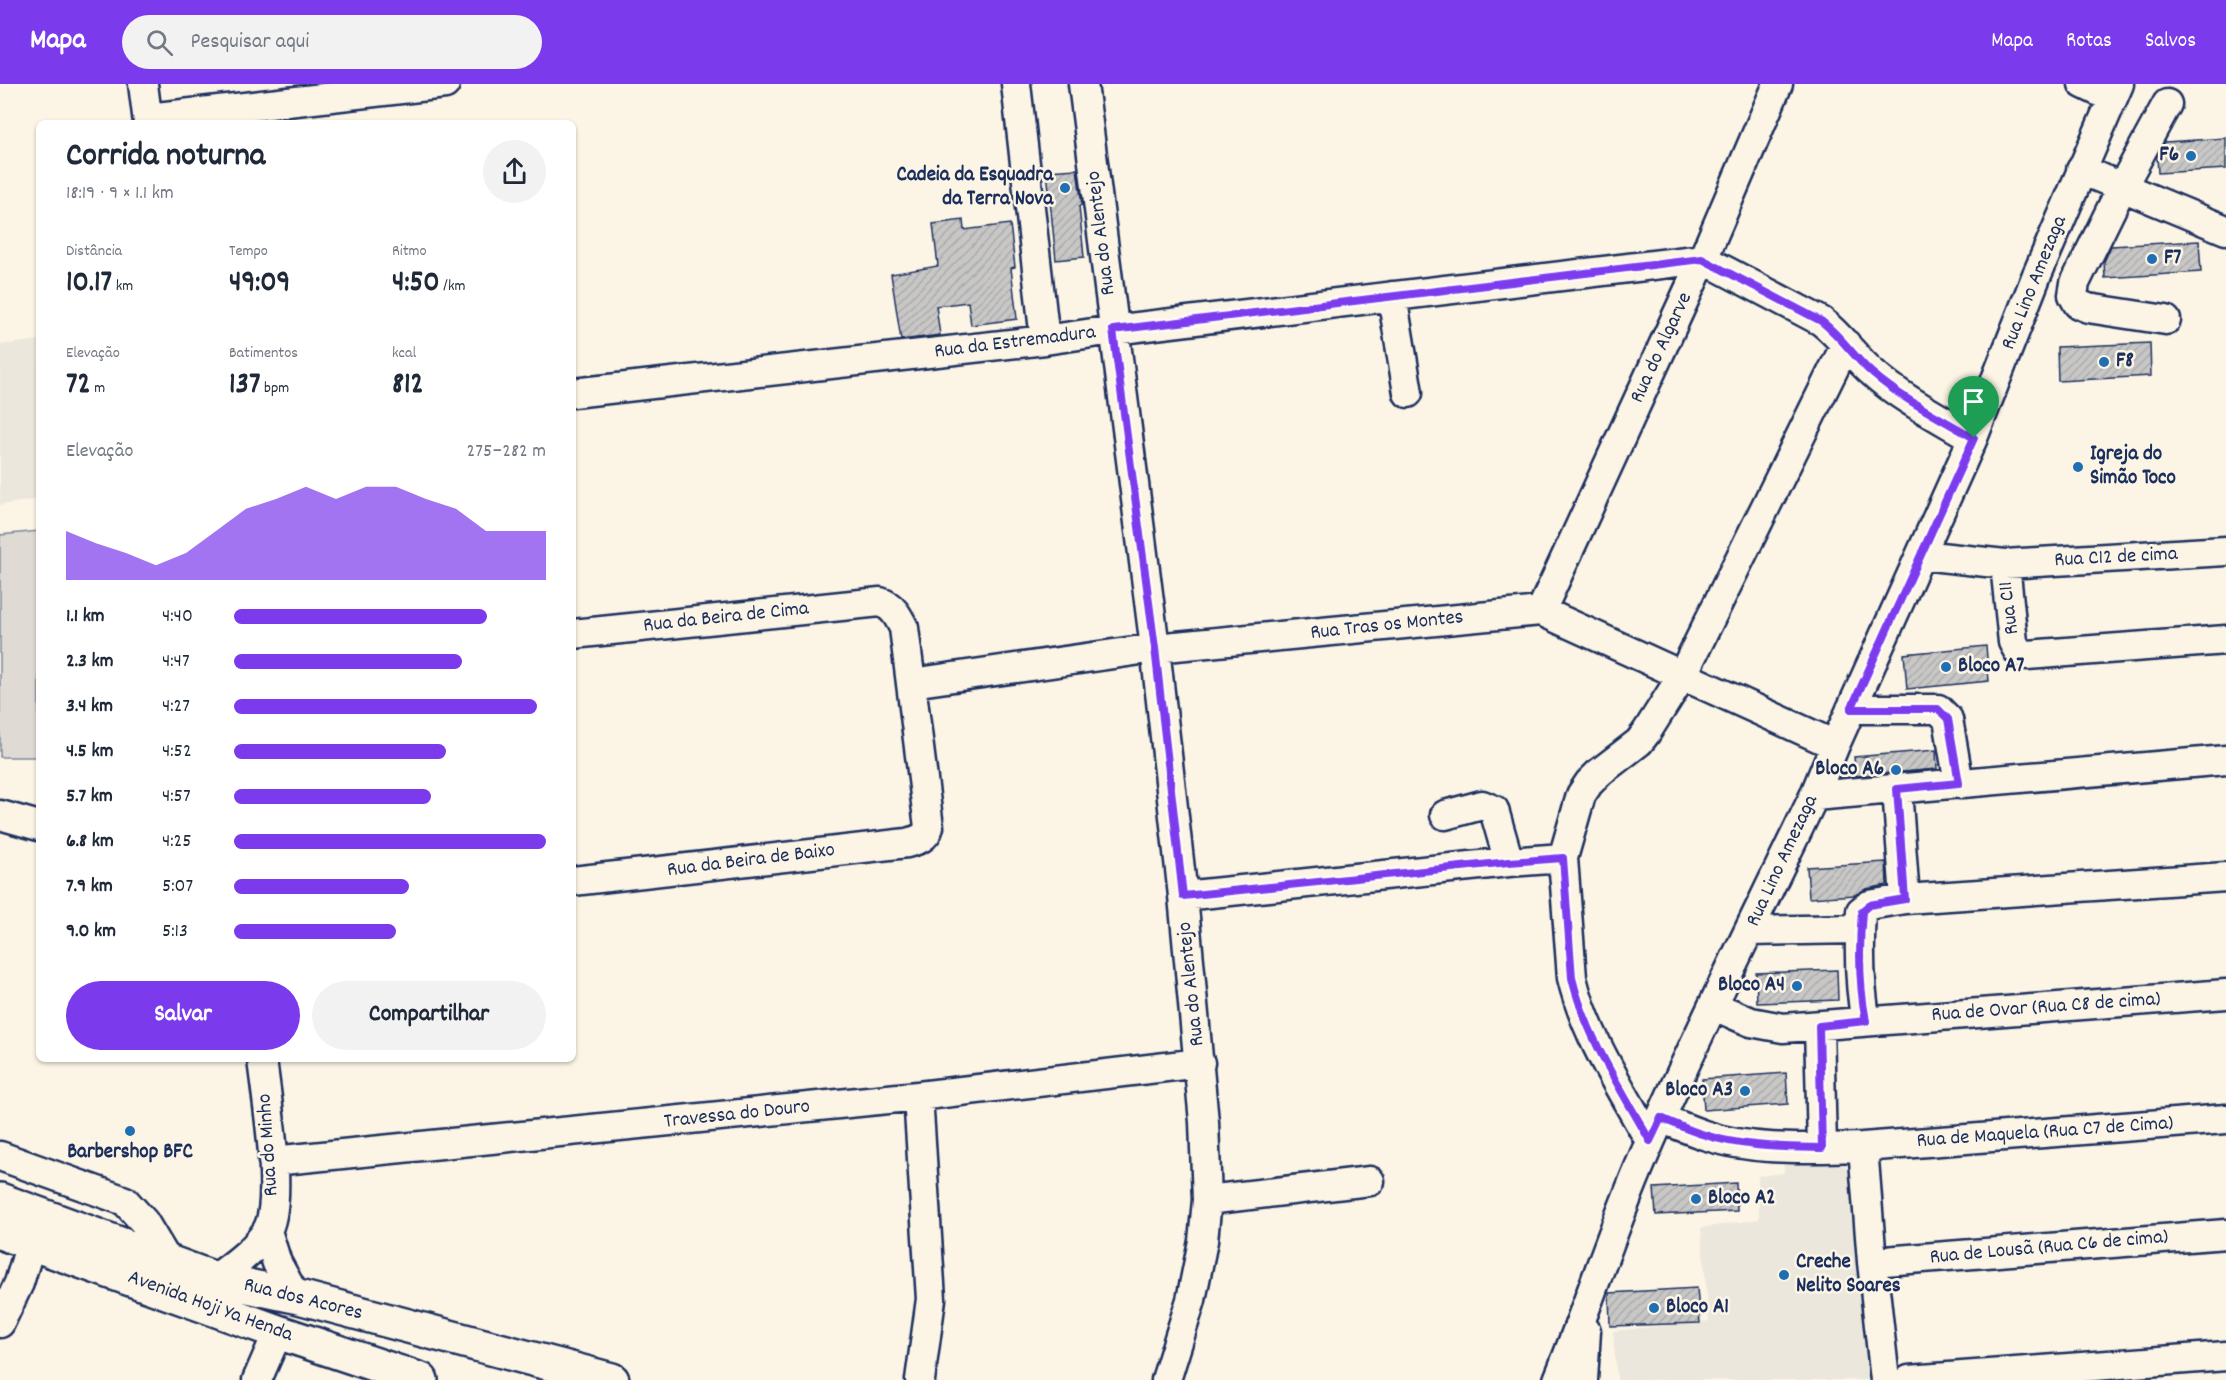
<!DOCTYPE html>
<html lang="pt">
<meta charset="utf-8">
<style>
:root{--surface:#fff;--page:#f2f2f3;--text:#1f2937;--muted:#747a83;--accent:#7c3aed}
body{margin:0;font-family:Dekko,sans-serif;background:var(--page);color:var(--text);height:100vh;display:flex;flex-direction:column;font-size:22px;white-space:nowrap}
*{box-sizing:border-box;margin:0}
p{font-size:20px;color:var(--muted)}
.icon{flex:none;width:33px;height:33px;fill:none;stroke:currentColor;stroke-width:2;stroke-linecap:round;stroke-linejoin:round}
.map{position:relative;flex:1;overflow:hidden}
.details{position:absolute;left:36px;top:36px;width:540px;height:942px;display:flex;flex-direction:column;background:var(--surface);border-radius:9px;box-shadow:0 2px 4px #0004}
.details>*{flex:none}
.pin{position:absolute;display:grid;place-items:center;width:51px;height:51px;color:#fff;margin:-62px -26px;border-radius:50% 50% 50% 0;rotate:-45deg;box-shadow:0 0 6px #0007}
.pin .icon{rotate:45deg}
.round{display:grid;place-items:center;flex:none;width:63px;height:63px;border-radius:32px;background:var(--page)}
.head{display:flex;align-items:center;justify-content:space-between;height:102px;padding:0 30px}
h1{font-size:33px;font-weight:800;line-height:45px}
.figures{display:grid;grid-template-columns:repeat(3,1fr);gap:9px;height:102px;padding:6px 30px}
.figures div{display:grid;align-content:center}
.figures b{font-size:30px;font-weight:800}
.figures small{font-size:16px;font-weight:400}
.figures p{font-size:16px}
.chart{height:168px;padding:12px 30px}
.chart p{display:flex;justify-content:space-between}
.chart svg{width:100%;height:108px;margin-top:6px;fill:var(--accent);opacity:.7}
.button{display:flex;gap:12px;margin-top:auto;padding:12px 30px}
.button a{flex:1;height:69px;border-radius:36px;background:var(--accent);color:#fff;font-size:24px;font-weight:800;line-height:69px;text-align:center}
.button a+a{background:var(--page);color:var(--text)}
ul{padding:0 30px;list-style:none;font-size:20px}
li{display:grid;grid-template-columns:96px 72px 1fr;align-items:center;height:45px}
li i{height:15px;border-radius:8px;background:var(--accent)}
header{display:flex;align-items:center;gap:36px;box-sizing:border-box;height:84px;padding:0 30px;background:var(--accent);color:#fff}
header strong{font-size:28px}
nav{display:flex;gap:33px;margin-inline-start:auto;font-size:21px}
.search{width:420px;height:54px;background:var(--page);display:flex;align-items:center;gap:15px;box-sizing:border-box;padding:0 21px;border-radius:33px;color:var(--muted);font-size:22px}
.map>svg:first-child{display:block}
.built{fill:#ece7dc}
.green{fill:#dfdbd4;stroke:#7d8599;stroke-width:1.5}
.building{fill:url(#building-hatch);stroke:#1b2f5e;stroke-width:1.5}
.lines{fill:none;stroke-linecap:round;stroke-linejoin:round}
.minor-casing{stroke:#1b2f5e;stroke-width:33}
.major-casing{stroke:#1b2f5e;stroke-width:38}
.minor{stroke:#fcf5e5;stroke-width:28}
.major{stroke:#fcf5e5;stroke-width:33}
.route-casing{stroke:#fff;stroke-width:12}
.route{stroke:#7c3aed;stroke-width:8}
.poi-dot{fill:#1f6fb2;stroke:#fcf5e5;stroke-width:2}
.labels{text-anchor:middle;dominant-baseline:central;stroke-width:5;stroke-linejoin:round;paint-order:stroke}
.poi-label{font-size:21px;font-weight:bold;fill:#1b2f5e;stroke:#fcf5e5;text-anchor:start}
.street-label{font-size:21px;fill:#1b2f5e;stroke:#fcf5e5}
</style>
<header>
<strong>Mapa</strong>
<div class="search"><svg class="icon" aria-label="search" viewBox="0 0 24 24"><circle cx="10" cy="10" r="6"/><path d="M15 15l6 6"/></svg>Pesquisar aqui</div>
<nav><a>Mapa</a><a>Rotas</a><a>Salvos</a></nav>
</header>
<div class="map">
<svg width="2226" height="1296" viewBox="0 0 2226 1296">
<defs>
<pattern id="building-hatch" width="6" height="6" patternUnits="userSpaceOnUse" patternTransform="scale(1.5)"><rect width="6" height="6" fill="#c8c7c6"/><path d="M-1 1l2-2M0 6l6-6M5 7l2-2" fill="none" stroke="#ababac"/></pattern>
</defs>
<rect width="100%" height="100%" fill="#fcf5e5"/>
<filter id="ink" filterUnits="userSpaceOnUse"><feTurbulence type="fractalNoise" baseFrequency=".0167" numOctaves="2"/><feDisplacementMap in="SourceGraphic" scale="12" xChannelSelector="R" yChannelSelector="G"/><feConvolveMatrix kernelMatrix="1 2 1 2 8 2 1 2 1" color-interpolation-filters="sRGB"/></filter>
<g filter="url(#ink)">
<path class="built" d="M39,256V415L0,421V261Z
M1783,1071L1847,1072L1846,1084H1855L1872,1296H1617L1613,1247L1709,1237L1701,1144L1759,1135L1758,1092L1784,1089Z"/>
<path class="green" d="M39,447V673H0V451Z"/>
<path class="building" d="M2226,54V85L2158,89L2157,73L2165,58Z
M1077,85L1082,121L1079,122L1084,173L1056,176L1047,87Z
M963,136L964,146L1010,140L1015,183L1011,184L1017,235L971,241L968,218L936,222L940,251L901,256L891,190L938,182L933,140Z
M2199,157L2201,188L2105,194L2104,178L2111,162Z
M2150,259L2151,292L2058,297L2057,263Z
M1986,562L1989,597L1907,605L1904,570Z
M1936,666L1937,685L1856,692L1854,673Z
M1886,778L1887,801L1866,805L1855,811L1809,814L1807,783Z
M1837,886L1838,916L1757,919L1756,889Z
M1786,989L1788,1020L1704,1026L1702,995Z
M1736,1099L1737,1127L1656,1131L1654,1104Z
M1697,1204L1700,1239L1610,1242L1609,1209Z"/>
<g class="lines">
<g class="minor-casing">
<path id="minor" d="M143,0L148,39
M1016,0L1045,256
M1083,0L1155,564L1183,812L1204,1038L1207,1116L1203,1157L1191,1216L1166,1296
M2083,0L2112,14
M148,34L445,0
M2081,86L2226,146
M1392,212L1408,309
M2166,236L2088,224L2078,220L2073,211L2075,199L2122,103L2167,20
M573,309L1045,256L1113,246L1703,175L1821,237C1841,252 1854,273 1873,289C1902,315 1940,334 1973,354
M1921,471L2005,480L2226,467
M2005,480L2013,558L2018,567L2027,571L2226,556
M1541,527L1703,175L1778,0
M573,550L880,518C893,522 898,532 904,544L929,743C926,754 918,756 907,759L573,797
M912,599L1155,564L1541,527L1835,661
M1851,625H1938L1948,635L1959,700
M1897,705L1905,815
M1814,712L2226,676
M0,731L39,742
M1445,731L1482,721L1494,726L1509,778
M1183,812L1509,778L1563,774
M1750,847L1860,845
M1714,922L1751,938L1783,944L2226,910
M1866,937C1859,902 1859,862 1861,827L1869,821L1905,815L2226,793
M1819,942L1822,1063
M918,1012L931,1215L920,1296
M1661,1034C1675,1040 1690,1046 1704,1051C1754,1068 1811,1064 1863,1063L2226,1035
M1650,1057C1621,1005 1586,952 1572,894L1563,774L1581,711L1589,699L1600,688L1639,658L1646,649L1682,592L1846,260
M1863,1063L1872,1178L1885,1296
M0,1072L125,1117L144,1138L168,1178
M273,1077L918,1012L1200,979
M1207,1116L1370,1097
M267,1147L277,1179L295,1212
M1872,1178L2226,1150
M215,1195C233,1181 253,1168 266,1148C285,1120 266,1012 262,975
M0,1239L19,1199L31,1159
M257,1296L278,1248
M1558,1296C1590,1217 1615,1136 1650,1058C1701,941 1759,827 1814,712L1835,661L1973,354L2036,193L2119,0
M1583,1296L1586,1247
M1909,1296L2226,1272"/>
</g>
<g class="major-casing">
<path id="major" d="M0,1116L215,1195L295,1212L612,1296
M0,1148L278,1248L421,1296"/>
</g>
<use href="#minor" class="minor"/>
<use href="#major" class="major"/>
</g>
</g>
<g class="lines" filter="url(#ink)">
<g class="route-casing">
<path id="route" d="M1702,175L1821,237C1841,252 1854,273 1872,289C1902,315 1940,334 1974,354L1851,625H1938L1948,635L1959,699L1897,705L1905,815L1869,821L1862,827C1859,862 1859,902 1866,937L1819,942L1822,1064C1783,1063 1742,1063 1705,1051C1690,1047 1675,1040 1661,1034L1650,1057C1621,1005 1586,952 1572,894L1563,774L1509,778L1183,812L1155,564L1113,246Z"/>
</g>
<use href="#route" class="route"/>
</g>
<g class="poi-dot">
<circle cx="2191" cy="72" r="6"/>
<circle cx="1065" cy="104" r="6"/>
<circle cx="2152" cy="175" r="6"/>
<circle cx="2104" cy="278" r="6"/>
<circle cx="2078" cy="383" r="6"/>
<circle cx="1946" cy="583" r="6"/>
<circle cx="1896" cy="686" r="6"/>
<circle cx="1797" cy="902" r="6"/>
<circle cx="1745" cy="1007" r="6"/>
<circle cx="130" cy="1047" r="6"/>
<circle cx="1696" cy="1115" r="6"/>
<circle cx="1784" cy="1191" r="6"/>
<circle cx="1654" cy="1224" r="6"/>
</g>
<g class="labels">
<g class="poi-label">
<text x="2179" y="72" text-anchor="end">F6</text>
<text x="1053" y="92" text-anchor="end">Cadeia da Esquadra<tspan x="1053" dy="24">da Terra Nova</tspan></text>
<text x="2164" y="175">F7</text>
<text x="2116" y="278">F8</text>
<text x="2090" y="371">Igreja do<tspan x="2090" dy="24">Simão Toco</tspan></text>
<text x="1958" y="583">Bloco A7</text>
<text x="1884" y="686" text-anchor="end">Bloco A6</text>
<text x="1785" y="902" text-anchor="end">Bloco A4</text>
<text x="1733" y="1007" text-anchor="end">Bloco A3</text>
<text x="130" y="1069" text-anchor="middle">Barbershop BFC</text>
<text x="1708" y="1115">Bloco A2</text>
<text x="1796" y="1179">Creche<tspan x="1796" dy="24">Nelito Soares</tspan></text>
<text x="1666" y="1224">Bloco A1</text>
</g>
<g class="street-label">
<text transform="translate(1102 149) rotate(-97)">Rua do Alentejo</text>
<text transform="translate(2035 199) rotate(-68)">Rua Lino Amezaga</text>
<text transform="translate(1015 259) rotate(-7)">Rua da Estremadura</text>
<text transform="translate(1662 264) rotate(-65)">Rua do Algarve</text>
<text transform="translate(2116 474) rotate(-3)">Rua C12 de cima</text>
<text transform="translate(2010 524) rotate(-97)">Rua C11</text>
<text transform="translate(726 534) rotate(-6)">Rua da Beira de Cima</text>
<text transform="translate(1387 542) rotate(-6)">Rua Tras os Montes</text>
<text transform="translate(751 777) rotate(-7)">Rua da Beira de Baixo</text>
<text transform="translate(1783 777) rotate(-65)">Rua Lino Amezaga</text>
<text transform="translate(1192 900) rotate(-96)">Rua do Alentejo</text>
<text transform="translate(2046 924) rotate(-4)">Rua de Ovar (Rua C8 de cima)</text>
<text transform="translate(737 1031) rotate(-6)">Travessa do Douro</text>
<text transform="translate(2045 1049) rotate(-4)">Rua de Maquela (Rua C7 de Cima)</text>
<text transform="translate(269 1061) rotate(-94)">Rua do Minho</text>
<text transform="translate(2049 1164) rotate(-5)">Rua de Lousã (Rua C6 de cima)</text>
<text transform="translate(303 1216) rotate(14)">Rua dos Acores</text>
<text transform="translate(210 1223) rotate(20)">Avenida Hoji Ya Henda</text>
</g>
</g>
</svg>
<div class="pin" style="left:1974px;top:354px;background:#1e9e55"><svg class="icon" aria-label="arrive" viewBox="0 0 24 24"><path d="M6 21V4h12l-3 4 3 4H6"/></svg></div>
<section class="details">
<div class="head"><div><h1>Corrida noturna</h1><p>18:19 · 9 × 1.1 km</p></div><a class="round"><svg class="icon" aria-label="share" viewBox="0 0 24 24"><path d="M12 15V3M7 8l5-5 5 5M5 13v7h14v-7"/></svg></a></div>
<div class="figures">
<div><p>Distância</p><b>10.17<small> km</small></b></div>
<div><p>Tempo</p><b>49:09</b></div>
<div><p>Ritmo</p><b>4:50<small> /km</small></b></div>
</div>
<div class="figures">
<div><p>Elevação</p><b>72<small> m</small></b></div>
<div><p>Batimentos</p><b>137<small> bpm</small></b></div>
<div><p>kcal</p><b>812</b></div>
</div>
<div class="chart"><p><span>Elevação</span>275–282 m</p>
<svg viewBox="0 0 160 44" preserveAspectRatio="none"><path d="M0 44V24L10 29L20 33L30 38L40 33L50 24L60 15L70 11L80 6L90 11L100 6L110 6L120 11L130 15L140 24L150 24L160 24V44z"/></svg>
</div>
<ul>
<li><b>1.1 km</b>4:40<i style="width:81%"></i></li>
<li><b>2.3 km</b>4:47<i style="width:73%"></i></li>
<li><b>3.4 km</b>4:27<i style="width:97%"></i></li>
<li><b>4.5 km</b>4:52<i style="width:68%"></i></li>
<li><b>5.7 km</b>4:57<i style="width:63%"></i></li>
<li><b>6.8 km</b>4:25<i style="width:100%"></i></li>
<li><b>7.9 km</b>5:07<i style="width:56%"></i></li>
<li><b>9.0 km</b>5:13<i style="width:52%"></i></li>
</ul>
<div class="button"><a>Salvar</a><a>Compartilhar</a></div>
</section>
</div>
